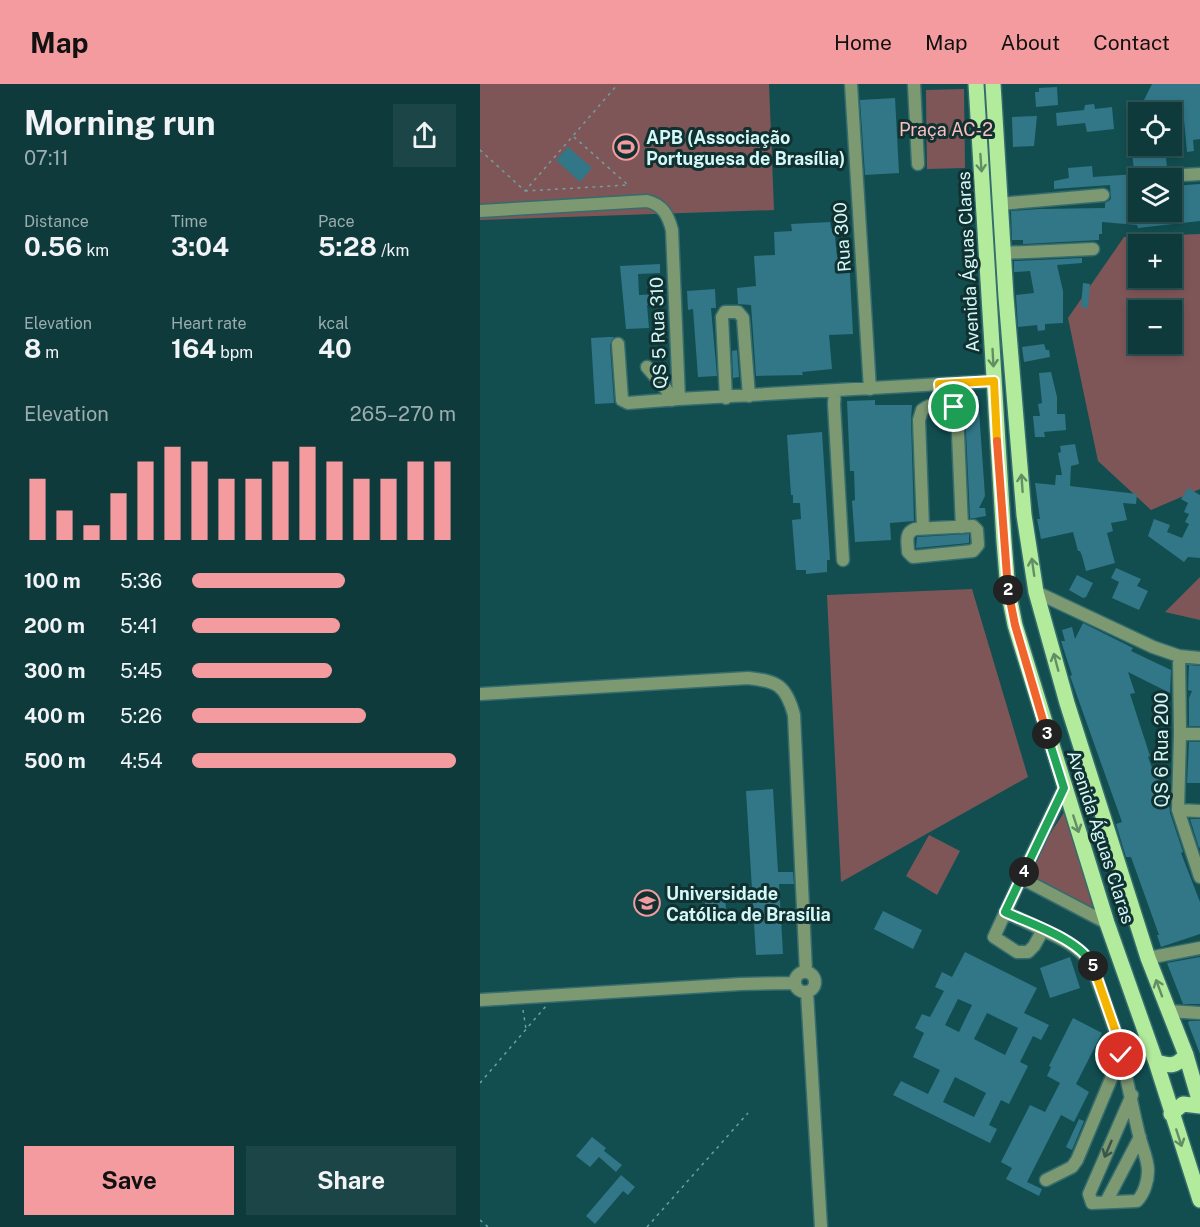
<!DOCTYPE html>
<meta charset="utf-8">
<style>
:root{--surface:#0e3a3c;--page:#1c4547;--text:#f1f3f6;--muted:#9badaf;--line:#2e5456;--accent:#f49b9f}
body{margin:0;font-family:"Public Sans",sans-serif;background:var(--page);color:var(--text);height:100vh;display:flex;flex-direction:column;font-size:22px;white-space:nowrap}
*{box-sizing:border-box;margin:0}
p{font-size:20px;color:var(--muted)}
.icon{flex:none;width:33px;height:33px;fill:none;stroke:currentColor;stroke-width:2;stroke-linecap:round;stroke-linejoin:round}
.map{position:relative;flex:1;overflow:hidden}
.details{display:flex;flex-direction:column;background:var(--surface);width:480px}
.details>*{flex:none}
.controls{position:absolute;left:648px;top:18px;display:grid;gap:12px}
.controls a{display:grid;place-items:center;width:54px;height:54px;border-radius:0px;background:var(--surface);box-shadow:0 3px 9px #0003,0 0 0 2px var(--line);font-size:30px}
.pin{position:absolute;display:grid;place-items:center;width:51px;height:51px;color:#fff;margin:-26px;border:3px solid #fff;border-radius:50%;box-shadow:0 2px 6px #0007}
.km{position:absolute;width:30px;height:30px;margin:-15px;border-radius:50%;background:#222;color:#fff;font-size:16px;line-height:30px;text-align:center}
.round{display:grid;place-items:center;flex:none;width:63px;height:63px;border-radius:0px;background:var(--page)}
.overview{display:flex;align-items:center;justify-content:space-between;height:102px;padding:0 24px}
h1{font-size:33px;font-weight:700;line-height:45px}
.stats{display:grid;grid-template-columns:repeat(3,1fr);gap:9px;height:102px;padding:6px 24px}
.stats div{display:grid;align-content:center}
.stats b{font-size:26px;font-weight:700}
.stats small{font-size:16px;font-weight:400}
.stats p{font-size:16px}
.chart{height:168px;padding:12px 24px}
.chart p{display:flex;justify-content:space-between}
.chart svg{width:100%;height:108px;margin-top:6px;stroke:var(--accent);stroke-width:6}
.button{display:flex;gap:12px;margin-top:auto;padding:12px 24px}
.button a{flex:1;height:69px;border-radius:0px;background:var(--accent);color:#111;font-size:24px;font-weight:700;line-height:69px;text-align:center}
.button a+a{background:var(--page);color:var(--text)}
ul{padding:0 24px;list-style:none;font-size:20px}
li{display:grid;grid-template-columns:96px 72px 1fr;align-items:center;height:45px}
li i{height:15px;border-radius:8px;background:var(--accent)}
header{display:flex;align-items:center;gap:36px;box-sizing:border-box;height:84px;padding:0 30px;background:var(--accent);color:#111}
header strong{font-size:28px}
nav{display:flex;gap:33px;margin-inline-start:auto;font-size:21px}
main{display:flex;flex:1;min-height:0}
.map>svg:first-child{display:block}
.green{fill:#7f5658;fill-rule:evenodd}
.building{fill:#317788;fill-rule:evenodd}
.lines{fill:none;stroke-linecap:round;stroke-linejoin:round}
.minor-casing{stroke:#356c6e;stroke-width:15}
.major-casing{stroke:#356c6e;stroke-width:18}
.path{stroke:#6f9fa0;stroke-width:1.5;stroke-dasharray:3 4.5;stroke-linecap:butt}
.minor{stroke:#7d9972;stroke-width:12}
.major{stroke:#b2eb9b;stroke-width:15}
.oneway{stroke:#628e66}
.oneway2{stroke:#375548}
.split-1-casing{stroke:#fff;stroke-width:12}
.split-2-casing{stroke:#fff;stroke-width:12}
.split-3-casing{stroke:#fff;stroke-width:12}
.split-4-casing{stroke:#fff;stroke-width:12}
.split-5-casing{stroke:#fff;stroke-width:12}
.split-6-casing{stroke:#fff;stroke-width:12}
.split-1{stroke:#f5b400;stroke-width:8}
.split-2{stroke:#f0652b;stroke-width:8}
.split-3{stroke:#f0652b;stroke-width:8}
.split-4{stroke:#22a559;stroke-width:8}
.split-5{stroke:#22a559;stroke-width:8}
.split-6{stroke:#f5b400;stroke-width:8}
.labels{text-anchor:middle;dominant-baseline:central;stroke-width:6;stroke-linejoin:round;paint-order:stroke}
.park-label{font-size:18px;fill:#fabfc1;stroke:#113131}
.poi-label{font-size:18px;font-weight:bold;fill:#d4f7f7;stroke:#113131;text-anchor:start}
.street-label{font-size:18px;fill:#d4f7f7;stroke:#113131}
</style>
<header>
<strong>Map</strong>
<nav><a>Home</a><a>Map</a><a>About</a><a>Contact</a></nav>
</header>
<main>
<section class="details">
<div class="overview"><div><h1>Morning run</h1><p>07:11</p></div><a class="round"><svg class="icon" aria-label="share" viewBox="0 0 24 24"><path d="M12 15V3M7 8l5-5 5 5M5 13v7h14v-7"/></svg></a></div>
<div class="stats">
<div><p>Distance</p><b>0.56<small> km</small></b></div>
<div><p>Time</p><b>3:04</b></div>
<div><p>Pace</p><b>5:28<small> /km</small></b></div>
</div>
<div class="stats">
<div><p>Elevation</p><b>8<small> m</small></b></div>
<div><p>Heart rate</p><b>164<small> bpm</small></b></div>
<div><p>kcal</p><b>40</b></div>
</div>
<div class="chart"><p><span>Elevation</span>265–270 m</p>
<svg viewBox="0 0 160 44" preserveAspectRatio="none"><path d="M5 44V19M15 44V32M25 44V38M35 44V25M45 44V12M55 44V6M65 44V12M75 44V19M85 44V19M95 44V12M105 44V6M115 44V12M125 44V19M135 44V19M145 44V12M155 44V12"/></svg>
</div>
<ul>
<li><b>100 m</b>5:36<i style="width:58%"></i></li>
<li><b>200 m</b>5:41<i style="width:56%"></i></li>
<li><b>300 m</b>5:45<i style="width:53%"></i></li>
<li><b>400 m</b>5:26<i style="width:66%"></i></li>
<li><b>500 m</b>4:54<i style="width:100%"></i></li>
</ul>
<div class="button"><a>Save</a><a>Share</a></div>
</section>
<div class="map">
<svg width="720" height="1143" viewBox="0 0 720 1143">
<rect width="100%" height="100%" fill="#124e50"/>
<path class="green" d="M0,0H289L294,126L0,136Z
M484,5L485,84L447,85L446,6Z
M720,150V405L671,426L618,377L588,234L644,153ZM658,160H692V194H658ZM658,226H692V260H658Z
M720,493V536L685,528Z
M492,505L548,693L361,798L347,511Z
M585,727L620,835L541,794Z
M449,751L480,767L457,811L426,792Z"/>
<path class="building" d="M672,0H720V55L713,56L714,67L707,68L704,36L692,37V28H655V16H664Z
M577,3L578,21L556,23L555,8H559V4Z
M415,14L419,89L385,91L380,16Z
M614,20L615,25L632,23L634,45L607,48L605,39L577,42L576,29L604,26L605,21Z
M557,32L554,62L533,63L532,33Z
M658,47V62H685L687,84L654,85L649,48Z
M88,63L112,84L100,98L76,76Z
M612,82L613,93L656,90L657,101L647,103L648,124L658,123V128H692V102L720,100V137L658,144L657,141L622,138V150H619V156L543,160V156H532L531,127L559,125L625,124V119L630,116L631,114L630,101L574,105V97L589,94L588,84Z
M350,138L351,144H364L365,152L355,153L357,173L369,172L373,250L349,251L352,285L322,288L323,291L276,292L271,221L258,220L257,204L276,202L274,172L295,171L294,148L312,147L311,140Z
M602,174V179L577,181L583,207V239L565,240V246L558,247L557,241L538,243L536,211L554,209L550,187L534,188V177Z
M180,180V189L158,190L159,211L182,210V220L167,221L169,244L146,245L140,182Z
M603,199L610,200L608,224L601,223Z
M235,205L236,224H231L237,292L218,293L213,225L208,226L207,207Z
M128,253H134L130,261L134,319L115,320L111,254Z
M564,260L566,266H569L570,273L544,278L542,263Z
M257,266L259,293L253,294L252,267Z
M571,288L577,313V330H585L586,346L564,348L565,353H555L553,332H560L558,320L562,319L559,289Z
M494,310V312H498L505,412L499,424H505L506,432L495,434H490L485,326L480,318H483V311Z
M395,316V321H432L431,336L434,437L410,439L411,456L375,458L372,417L375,416L374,387H370L367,317Z
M342,348L350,476H347V488L326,490V486H316L312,436L321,435L320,419H313V411H311L307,351Z
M595,360L599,380L591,382L590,402L657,410L656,420L643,419L647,436L631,439L633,447L627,449L635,479L606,487L602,472L600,467H598L593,448L561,455L557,435H560L555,399L575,401L576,391H582L578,369L581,368L580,362Z
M708,404L720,411V474L708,473L704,478L668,452L674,435L690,441L687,448L702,454L709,440L705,438L709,430L704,428L708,419L701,415Z
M489,450V459L436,464L437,453Z
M636,484L661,495L657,502L668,507L659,526L632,514L639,498L631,494Z
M597,491L613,499L606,513L603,514L589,506Z
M603,539L653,564L651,567L691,586L690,609L648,588L655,609L650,610L670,672L668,673L674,689L677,688L684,711L688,710L690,729L703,768L701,769L720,818V850L681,863L677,851H679L651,773H646L636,740L642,738L590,592L592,591L581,557H585L582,546L592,543L595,555Z
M709,581L720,582V642H709V614L712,607L708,606Z
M709,658H720V699H707Z
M293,705L298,788H313L314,800H299L303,870L276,871L266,707Z
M710,735H720V763L719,764Z
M245,812L246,826L225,827V813Z
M403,827L442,846L433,865L394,845Z
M485,868L557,904L544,929L569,941L561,956L553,952L540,978L548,982L529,1020L521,1016L509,1041L517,1045L510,1059L413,1011L421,997L448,1010L460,986L433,973L444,949L435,944L442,930L450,933L464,907L455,903L462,888L472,893ZM478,915L492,921L479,948L465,941ZM507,929L538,944L525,971L494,955ZM475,993L506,1009L494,1033L463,1018Z
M590,873L600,904L570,914L560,884Z
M720,873V920H703L687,879Z
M593,934L622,949L596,1000L609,1008L594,1038L581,1031L547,1098L562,1105L559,1112L526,1095L532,1084L521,1078L550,1021L565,1028L580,999L567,992L571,983L569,982Z
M709,937H720V970L708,939Z
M599,1035L604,1037L592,1066L586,1063Z
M112,1053L126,1064L124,1067L142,1081L136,1088L119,1073L110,1083L96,1072Z
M141,1091L155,1103L148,1111L143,1107L115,1140L106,1132Z"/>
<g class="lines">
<g class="minor-casing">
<path id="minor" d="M371,0L390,305
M434,0L438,80
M669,93L720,90
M519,120L623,111
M0,127L167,117C183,121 188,131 192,146L199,315L514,297
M522,169L613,165
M138,260L142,316L148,319L199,315
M167,283L186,305L192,316
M355,307L354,320L363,476
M246,314L242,233L245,228H258L263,234L269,312
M493,442L497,446L498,461L493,467L433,473L428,468C428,459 424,449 435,445Z
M443,444L439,336L442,326C452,318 467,318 477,326L482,443
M556,508L673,563L699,572L720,574
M699,572L700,650L698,726L720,793
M0,610L268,594C297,597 306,601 314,631L326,888
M700,650H720
M584,704L541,794L627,839
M698,726L720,727
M525,828L563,846L554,862L548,868H537L514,853L541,794
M563,846C582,855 598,862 611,879L641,963V971L597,1076L592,1083L566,1096
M668,874L720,864
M315 898a10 10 0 1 1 20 0a10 10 0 1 1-20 0Z
M327,908L341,1143
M0,916L261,900L315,899
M688,927L720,929
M641,971C648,999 653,1027 660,1055C663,1065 668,1076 668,1087C668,1097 664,1110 657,1117L612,1119L609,1110L652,1011
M626,1118L660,1053"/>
</g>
<g class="major-casing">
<path id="major" d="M496,0L524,457L528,506L535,541L627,839L676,978L720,1116
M513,0L526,213L544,431L556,508L587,619L668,874L706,971L720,1019
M676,978C690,982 696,983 706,971
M691,1030L703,1020L720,1022"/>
</g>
<path class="path" d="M0,66L45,107L138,0
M45,107L148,101L94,53
M43,926L46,945
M0,999L66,922
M0,1136L8,1143
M167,1143L268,1029"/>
<use href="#minor" class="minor"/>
<use href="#major" class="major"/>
</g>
<defs><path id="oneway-shaft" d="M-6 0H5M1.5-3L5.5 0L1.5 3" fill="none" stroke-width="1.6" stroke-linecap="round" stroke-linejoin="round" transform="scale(1.5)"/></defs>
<g class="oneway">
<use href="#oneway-shaft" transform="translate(501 79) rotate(86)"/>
<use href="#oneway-shaft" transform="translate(513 274) rotate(87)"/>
<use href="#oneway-shaft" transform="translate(542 399) rotate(-94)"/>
<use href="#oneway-shaft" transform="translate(553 483) rotate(-98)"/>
<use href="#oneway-shaft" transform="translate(576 578) rotate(-105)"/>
<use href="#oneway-shaft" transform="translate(596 740) rotate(72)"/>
<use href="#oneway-shaft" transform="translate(679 904) rotate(-110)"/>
<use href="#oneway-shaft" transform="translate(699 1054) rotate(72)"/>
</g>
<use class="oneway2" href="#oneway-shaft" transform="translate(628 1065) rotate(113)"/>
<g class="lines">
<g class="split-1-casing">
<path id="split-1" d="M474,323L461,320L459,300L514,297L517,357"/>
</g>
<g class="split-2-casing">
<path id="split-2" d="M517,357L528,506"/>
</g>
<g class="split-3-casing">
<path id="split-3" d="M528,506L535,541L567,650"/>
</g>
<g class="split-4-casing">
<path id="split-4" d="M544,788L584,704L567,650"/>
</g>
<g class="split-5-casing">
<path id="split-5" d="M544,788L525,828C551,840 601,856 613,882"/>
</g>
<g class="split-6-casing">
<path id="split-6" d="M613,882L641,963V971"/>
</g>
<use href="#split-1" class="split-1"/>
<use href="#split-2" class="split-2"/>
<use href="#split-3" class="split-3"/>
<use href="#split-4" class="split-4"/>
<use href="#split-5" class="split-5"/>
<use href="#split-6" class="split-6"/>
</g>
<defs>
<g id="stadium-ring" transform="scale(1.35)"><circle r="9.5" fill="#113131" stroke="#f49b9f" stroke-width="1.5"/><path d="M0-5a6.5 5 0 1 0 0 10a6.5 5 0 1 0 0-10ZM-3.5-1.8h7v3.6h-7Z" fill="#f49b9f"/></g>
<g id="university-ring" transform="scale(1.35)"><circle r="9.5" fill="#113131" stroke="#f49b9f" stroke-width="1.5"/><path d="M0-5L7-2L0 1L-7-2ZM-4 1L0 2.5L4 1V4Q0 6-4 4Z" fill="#f49b9f"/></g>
</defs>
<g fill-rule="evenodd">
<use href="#stadium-ring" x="146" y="63"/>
<use href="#university-ring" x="167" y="819"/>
</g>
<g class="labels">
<g class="park-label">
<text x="466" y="45">Praça AC-2</text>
</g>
<g class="poi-label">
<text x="166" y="53">APB (Associação<tspan x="166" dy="21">Portuguesa de Brasília)</tspan></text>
<text x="186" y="809">Universidade<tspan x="186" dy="21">Católica de Brasília</tspan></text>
</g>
<g class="street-label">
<text transform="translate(362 153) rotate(-94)">Rua 300</text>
<text transform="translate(488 178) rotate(-93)">Avenida Águas Claras</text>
<text transform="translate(178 249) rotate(-92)">QS 5 Rua 310</text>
<text transform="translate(681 666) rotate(-90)">QS 6 Rua 200</text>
<text transform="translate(621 753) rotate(72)">Avenida Águas Claras</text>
</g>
</g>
</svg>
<div class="controls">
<a><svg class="icon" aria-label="locate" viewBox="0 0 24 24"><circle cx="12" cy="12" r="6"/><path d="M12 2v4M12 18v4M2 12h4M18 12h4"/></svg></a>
<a><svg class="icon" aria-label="layers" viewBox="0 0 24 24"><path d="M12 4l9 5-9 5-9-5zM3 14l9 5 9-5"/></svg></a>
<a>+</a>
<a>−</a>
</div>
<div class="pin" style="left:474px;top:323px;background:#1e9e55"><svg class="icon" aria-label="arrive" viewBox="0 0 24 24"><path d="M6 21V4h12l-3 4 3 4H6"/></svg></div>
<div class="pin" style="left:641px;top:971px;background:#d93025"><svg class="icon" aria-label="check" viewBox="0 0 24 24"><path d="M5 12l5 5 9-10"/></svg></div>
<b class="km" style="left:528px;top:506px">2</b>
<b class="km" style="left:567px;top:650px">3</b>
<b class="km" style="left:544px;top:788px">4</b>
<b class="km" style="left:613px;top:882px">5</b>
</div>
</main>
